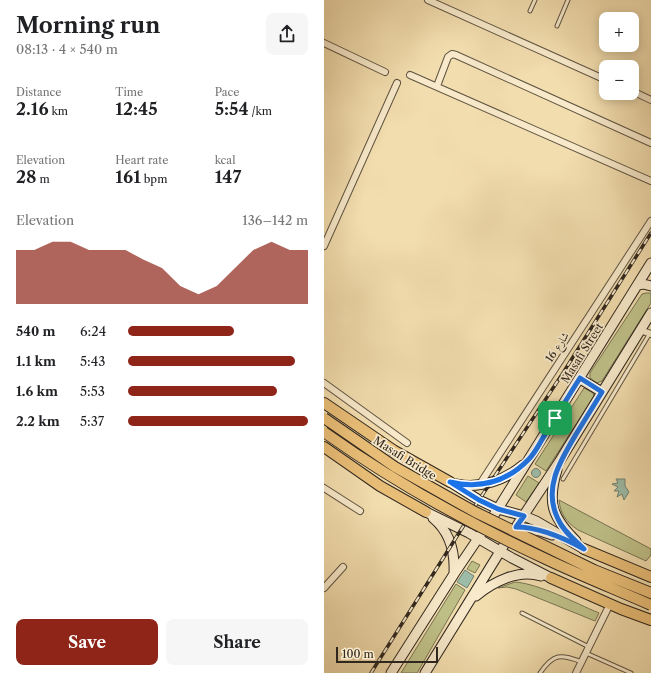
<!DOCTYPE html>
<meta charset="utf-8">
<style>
:root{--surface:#fff;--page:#f6f6f6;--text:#202124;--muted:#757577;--accent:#8f2418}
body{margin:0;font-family:"Libre Caslon Text",Amiri,serif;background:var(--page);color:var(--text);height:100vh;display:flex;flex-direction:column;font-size:15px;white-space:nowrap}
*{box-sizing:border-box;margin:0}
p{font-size:13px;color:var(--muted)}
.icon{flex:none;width:22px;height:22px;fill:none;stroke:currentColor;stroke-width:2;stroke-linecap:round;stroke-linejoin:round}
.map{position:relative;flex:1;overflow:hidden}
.drawer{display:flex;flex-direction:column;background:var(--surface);width:324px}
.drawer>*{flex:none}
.buttons{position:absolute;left:275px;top:12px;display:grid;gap:8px}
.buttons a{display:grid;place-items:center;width:40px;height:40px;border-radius:8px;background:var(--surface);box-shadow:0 2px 10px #0003;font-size:20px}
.scale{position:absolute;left:12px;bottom:10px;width:102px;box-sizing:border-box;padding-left:4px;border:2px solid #30271e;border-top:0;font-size:11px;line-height:14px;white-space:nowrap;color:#30271e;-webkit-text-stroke:3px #f7e9ca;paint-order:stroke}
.pin{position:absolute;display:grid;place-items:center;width:34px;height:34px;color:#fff;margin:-17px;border-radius:8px;box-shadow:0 2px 6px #0006}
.round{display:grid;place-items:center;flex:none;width:42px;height:42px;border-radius:8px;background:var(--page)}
.summary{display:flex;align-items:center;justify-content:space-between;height:68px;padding:0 16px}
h1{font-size:22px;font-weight:700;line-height:30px}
.figures{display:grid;grid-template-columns:repeat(3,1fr);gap:6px;height:68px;padding:4px 16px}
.figures div{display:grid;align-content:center}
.figures b{font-size:17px;font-weight:700}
.figures small{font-size:11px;font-weight:400}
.figures p{font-size:11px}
.chart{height:112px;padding:8px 16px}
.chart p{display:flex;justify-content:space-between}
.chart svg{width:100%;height:72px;margin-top:4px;fill:var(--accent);opacity:.7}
.primary-button{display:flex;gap:8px;margin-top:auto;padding:8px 16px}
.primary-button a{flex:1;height:46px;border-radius:8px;background:var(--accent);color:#fff;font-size:16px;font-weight:700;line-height:46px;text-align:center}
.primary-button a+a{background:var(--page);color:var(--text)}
ul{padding:0 16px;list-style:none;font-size:13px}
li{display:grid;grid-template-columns:64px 48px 1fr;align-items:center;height:30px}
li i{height:10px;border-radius:5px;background:var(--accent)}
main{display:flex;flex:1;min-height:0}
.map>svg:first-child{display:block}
.green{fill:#bfc088;stroke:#787453}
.water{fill:#9cbca7;stroke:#718070}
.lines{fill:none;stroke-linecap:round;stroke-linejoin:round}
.service-casing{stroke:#605442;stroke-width:5}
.minor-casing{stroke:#605442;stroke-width:8}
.secondary-casing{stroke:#30271e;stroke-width:11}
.trunk-casing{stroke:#30271e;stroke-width:12}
.service{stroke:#f7e9ca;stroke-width:3}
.minor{stroke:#f7e9ca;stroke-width:6}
.secondary{stroke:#f7e9ca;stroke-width:9}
.trunk{stroke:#e9be77;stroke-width:10}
.rail-casing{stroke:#30271e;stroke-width:3.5}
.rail{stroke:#f7e9ca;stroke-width:2;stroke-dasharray:6;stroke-linecap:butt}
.trunk-bridge-casing{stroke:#30271e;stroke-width:12;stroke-linecap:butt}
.trunk-bridge{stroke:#e9be77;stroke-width:10}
.route-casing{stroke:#fff;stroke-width:8}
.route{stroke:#1a73e8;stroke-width:5}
.labels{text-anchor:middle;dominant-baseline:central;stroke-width:3.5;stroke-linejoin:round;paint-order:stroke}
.street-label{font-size:11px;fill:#30271e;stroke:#f7e9ca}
</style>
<main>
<section class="drawer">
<div class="summary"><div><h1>Morning run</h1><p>08:13 · 4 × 540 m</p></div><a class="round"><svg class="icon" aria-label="share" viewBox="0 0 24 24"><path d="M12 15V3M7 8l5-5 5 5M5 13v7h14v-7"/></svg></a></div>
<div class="figures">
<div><p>Distance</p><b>2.16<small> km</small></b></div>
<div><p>Time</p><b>12:45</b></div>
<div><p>Pace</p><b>5:54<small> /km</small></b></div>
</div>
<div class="figures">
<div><p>Elevation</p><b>28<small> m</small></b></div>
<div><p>Heart rate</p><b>161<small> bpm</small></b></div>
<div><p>kcal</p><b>147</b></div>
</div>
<div class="chart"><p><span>Elevation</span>136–142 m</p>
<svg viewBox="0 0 160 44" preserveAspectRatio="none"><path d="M0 44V11L10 11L20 6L30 6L40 11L50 11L60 11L70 17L80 22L90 33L100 38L110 33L120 22L130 11L140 6L150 11L160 11V44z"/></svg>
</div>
<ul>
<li><b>540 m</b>6:24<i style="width:59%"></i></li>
<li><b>1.1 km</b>5:43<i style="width:93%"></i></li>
<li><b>1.6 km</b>5:53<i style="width:83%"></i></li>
<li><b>2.2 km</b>5:37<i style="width:100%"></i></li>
</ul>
<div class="primary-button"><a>Save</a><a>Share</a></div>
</section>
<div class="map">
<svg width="327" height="673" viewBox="0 0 327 673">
<rect width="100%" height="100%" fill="#f2ddae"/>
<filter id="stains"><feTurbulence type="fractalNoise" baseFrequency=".005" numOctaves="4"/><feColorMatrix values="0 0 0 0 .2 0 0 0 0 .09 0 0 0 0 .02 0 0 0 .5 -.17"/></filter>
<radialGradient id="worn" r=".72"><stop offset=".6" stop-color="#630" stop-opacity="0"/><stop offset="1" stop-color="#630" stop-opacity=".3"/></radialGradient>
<path class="green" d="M322,293H327V303L278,381L273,383L266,378V373L318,294Z
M260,388L269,393L270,396L222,471L211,464Z
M204,476L215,483L202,502L192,495Z
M235,500L327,549V555L322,561L254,530C242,522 236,513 235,500Z
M148,561L156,565L151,573L143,569Z
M191,582C216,584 251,603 275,613L271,621L192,589L183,587L174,588Z
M132,584L141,590L93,673H77Z"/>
<path class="water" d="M207.5 473a4.5 4.5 0 1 1 9 0a4.5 4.5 0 1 1-9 0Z
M292,479H301V486L305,492L300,500L298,494L293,497L295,491H290L294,487L288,484L294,483Z
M141,570L150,576L143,588L133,582Z"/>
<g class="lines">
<g class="service-casing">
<path id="service" d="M206,11L211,0
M233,26L244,0
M239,479L326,333
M198,613L265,647
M262,653L307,673
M216,673C230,653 236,654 258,662"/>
</g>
<g class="minor-casing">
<path id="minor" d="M104,0L282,80
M0,43L61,72
M86,75L327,181
M113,86L124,57L128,54L132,55L327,143
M308,91L327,100
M0,246L73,83
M316,330L327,334
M0,383L83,443
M156,484L327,221
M0,488L36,511
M0,588L19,567
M252,673L286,604"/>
</g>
<g class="secondary-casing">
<path id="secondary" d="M314,285L319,284L327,286
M256,379L278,392
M233,470C223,503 228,517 252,541
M126,482L155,500L174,509L200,516L212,521L260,549
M133,484C156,489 181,480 199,465
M102,512L145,533L188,558L227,578
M170,515L327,263
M109,518C126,532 131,552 130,573
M192,527L235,462L327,313
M192,527L216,531L228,535
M152,596C169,582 194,569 217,576
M67,673L130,574L157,534
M101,673L180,545"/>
</g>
<g class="trunk-casing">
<path id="trunk" d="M0,403L69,450L126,482
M0,447L56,486L102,512
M260,549L327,577
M227,578L297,609L327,620"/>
</g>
<use href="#service" class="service"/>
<use href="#minor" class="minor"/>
<use href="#secondary" class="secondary"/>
<use href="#trunk" class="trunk"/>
<g class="rail-casing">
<path id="rail" d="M151,506L239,373L327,233
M47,673L140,525"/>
</g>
<use href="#rail" class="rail"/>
<g class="trunk-bridge-casing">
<path id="trunk-bridge" d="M0,418L71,467L151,512L270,570L327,593
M0,432C70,482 146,524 224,560C258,576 293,590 327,605"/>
</g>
<use href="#trunk-bridge" class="trunk-bridge"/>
</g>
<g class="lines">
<g class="route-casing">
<path id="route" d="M256,378L278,392C270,405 262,418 254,431C238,458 218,487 234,519C239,531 251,540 260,549C240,538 215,527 192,527L200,516L174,509L155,500L126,482C156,489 183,482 205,459C213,451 218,438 225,428C235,412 245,395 256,378Z"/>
</g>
<use href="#route" class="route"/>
</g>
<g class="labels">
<g class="street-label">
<text transform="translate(233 347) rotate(-57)">شارع 16</text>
<text transform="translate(258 353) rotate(-58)">Masafi Street</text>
<text transform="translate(81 458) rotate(32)">Masafi Bridge</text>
</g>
</g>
<rect width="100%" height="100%" filter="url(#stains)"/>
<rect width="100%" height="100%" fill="url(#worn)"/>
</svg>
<div class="buttons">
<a>+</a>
<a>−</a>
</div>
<div class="scale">100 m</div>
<div class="pin" style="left:231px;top:418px;background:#1e9e55"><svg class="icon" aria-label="arrive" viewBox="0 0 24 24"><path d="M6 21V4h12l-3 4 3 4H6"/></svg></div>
</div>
</main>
